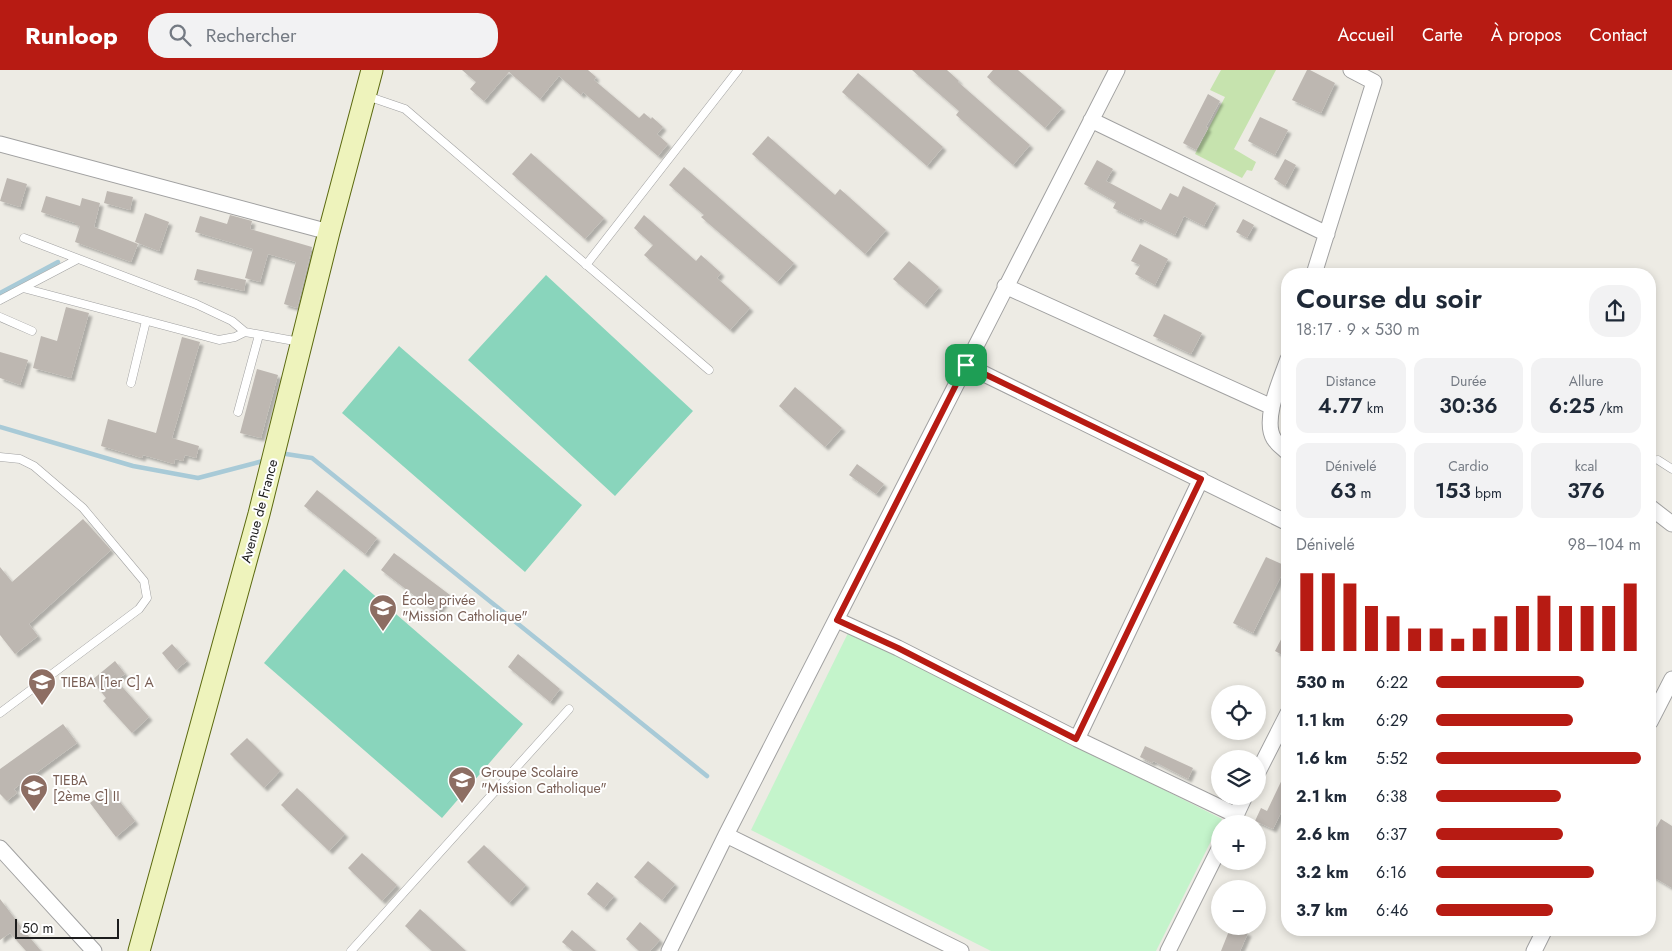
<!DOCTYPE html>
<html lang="fr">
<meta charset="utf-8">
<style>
:root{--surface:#fff;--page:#f2f2f3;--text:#1f2937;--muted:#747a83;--accent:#b71b13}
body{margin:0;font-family:Jost,sans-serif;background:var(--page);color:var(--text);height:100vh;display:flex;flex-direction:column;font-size:19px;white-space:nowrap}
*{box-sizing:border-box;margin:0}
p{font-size:16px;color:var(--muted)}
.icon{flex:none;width:28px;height:28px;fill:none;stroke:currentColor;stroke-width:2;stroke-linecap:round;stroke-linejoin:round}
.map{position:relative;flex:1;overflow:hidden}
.panel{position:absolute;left:1281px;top:198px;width:375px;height:668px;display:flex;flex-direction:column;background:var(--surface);border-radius:20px;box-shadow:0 2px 8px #0003}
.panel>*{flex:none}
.tools{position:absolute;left:1211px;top:615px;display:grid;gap:10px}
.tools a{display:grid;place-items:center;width:55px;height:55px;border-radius:50%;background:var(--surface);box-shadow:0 2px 8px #0003;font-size:25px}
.scale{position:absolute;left:15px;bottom:12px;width:104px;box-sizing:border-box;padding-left:5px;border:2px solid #1d1d1d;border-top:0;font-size:14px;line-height:18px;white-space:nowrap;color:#1d1d1d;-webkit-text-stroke:4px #fff;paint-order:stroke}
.pin{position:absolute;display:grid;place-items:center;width:42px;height:42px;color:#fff;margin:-21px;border-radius:10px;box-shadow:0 2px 8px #0006}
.round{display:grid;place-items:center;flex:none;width:52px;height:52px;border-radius:20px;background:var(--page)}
.overview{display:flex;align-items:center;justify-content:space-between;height:85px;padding:0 15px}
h1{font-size:28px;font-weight:600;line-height:38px}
.metrics{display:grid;grid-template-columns:repeat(3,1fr);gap:8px;height:85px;padding:5px 15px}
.metrics div{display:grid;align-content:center;border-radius:12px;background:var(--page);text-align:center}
.metrics b{font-size:21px;font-weight:600}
.metrics small{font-size:14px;font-weight:400}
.metrics p{font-size:14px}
.chart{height:140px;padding:10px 15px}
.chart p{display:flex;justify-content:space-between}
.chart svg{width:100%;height:90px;margin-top:5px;stroke:var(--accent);stroke-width:6}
ul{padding:0 15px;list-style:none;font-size:16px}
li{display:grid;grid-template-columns:80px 60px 1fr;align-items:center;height:38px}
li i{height:12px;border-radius:6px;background:var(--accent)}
header{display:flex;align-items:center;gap:30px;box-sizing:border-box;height:70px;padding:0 25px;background:var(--accent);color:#fff}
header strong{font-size:24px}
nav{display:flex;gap:28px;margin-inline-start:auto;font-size:18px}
.search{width:350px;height:45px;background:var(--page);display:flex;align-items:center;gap:12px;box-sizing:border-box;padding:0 18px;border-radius:20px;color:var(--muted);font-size:19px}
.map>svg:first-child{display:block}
.grass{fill:#c6e3ae}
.park{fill:#c4f4cb}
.pitch{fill:#89d5bc}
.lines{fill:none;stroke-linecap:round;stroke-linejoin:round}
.stream{stroke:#a8cad7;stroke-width:4.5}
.building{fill:#bdb7b1;filter:url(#shadow)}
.service-casing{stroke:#a1a1a1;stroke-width:9}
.minor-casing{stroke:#a1a1a1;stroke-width:17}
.secondary-casing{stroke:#5b690f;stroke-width:23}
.service{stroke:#fff;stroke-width:8}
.minor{stroke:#fff;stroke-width:15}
.secondary{stroke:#eef3bc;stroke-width:21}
.route-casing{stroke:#fff;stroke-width:10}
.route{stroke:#b71b13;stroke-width:6}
.labels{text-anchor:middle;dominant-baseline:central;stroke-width:4;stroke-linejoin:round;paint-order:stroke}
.street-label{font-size:14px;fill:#1d1d1d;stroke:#fff}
.education-label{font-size:14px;fill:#785e54;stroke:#fff;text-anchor:start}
</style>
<header>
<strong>Runloop</strong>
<div class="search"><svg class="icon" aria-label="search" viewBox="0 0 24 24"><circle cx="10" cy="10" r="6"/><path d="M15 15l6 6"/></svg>Rechercher</div>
<nav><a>Accueil</a><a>Carte</a><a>À propos</a><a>Contact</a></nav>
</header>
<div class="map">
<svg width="1672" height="881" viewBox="0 0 1672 881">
<defs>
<filter id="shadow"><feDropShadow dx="3.5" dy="3.5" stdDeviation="1" flood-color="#0004"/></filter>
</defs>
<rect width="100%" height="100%" fill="#edebe4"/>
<path class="grass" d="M1221,0H1276L1234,79L1256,92L1252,101L1247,100L1242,108L1195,84L1225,27L1210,20Z"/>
<path class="park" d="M849,561L1222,749L1156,881H991L751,760Z"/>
<path class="pitch" d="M546,205L693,341L615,426L468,290Z
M399,276L582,435L525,502L342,343Z
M344,499L523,654L442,748L264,593Z"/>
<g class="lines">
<path class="stream" d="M0,223L58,192
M0,357L133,396L198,408L263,391
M286,384L312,388L707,706"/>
</g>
<path class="building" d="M462,0H588L596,7L594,10L639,48L644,43L651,49L652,47L663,57L657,64L668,74L658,86L583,22L581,25L559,6L540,29L509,2L484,31L470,19L476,12Z
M912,0H947L959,11L958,12L1030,75L1013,95L956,45L959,41Z
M993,0H1018L1062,38L1045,58L987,7Z
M1307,0H1310L1335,13L1321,43L1292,30Z
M858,3L943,77L927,96L842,22Z
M1208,24L1220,31L1206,57L1208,58L1196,80L1183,73Z
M1260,47L1288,60L1275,85L1248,71Z
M768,66L835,125L840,119L886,160L865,184L752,84Z
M531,83L604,148L585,169L512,104Z
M1285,89L1296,95L1285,116L1274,109Z
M1097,90L1113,99L1106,111L1161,140L1170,123L1178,127L1183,116L1216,133L1204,156L1184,146L1175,165L1140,148L1139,151L1113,138L1116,132L1084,114Z
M684,97L794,193L777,212L701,147L704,145L669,115Z
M7,108L27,114L20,137L0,131Z
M107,121L133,127L130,140L104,133Z
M46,126L80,136L82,128L100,133L94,157L138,174L131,192L75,172L80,156L75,155V153L41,142Z
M145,143L169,152L159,181L135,172Z
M230,145L252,151L250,159L312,177L297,238L284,234L296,192L268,184L260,212L245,208L253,179L195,162L200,146L227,154Z
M644,145L696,191L701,185L721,203L717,208L750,238L730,260L644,185L653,175L634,158Z
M1243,149L1254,155L1247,168L1236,162Z
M1140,174L1168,189L1155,215L1135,204L1140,195L1131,191Z
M909,191L939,217L924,235L893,209Z
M197,199L246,210L244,221L194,210Z
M66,237L89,243L71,308L33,298L41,266L57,271Z
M1164,244L1202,263L1191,284L1153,266Z
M182,267L200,272L172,368L199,376L196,388L185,385L183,391L175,389L174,394L143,385L142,388L101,376L108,349L156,363Z
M0,282L28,290L20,315L0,308Z
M257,299L278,305L261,368L240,363Z
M795,317L842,358L825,377L779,336Z
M857,394L884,414L876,424L849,405Z
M317,420L377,468L365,484L304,436Z
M83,449L111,480L29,554L38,566L15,584L0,565V497L12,512Z
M394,483L450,525L437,543L381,500Z
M1266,487L1286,496L1253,563L1233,553Z
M1288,556V588L1275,581Z
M172,574L187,591L176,600L162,583Z
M518,584L560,619L550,632L508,597Z
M115,591L125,604L116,610L149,647L132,663L103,631L106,628L92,610Z
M63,654L77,673L14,719L17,723L7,731L0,724V699Z
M247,668L280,701L264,718L230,684Z
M1145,676L1193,698L1188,709L1153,691L1152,693L1140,687Z
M1288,697V728L1273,759L1255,751L1261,738L1267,741Z
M109,718L135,751L116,767L90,733Z
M297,718L345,764L329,781L281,735Z
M1661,749L1672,756V818L1650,805V768Z
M484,775L526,815L509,833L467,792Z
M362,783L397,815L382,831L348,798Z
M648,791L675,814L662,830L634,807Z
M597,812L614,826L604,838L587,824Z
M0,829L25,862L41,881H26L10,863L0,870Z
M420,839L466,881H432L405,856Z
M640,852L660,870L650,881H639L626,869Z
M1231,856L1248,863L1240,881H1221Z
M572,860L596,881H573L562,872Z"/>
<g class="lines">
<g class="service-casing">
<path id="service" d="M367,26L405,39L709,300
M24,168L196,234L232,251L245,262L300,272
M586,195L738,0
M23,218L219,270L235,267L245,262
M0,230L78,189
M0,247L32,261
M131,313L146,251
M238,342L259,265
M0,387L20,389L34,396L83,438L144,511L147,528L139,539L0,643
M1658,390L1672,399
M351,881L569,639"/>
</g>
<g class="minor-casing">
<path id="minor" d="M1091,50L1327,164
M0,74L329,162
M1314,204L1374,12L1351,0
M1005,216L1272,337
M1288,289C1281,309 1262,350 1274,369C1277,374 1283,378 1288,383
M966,295L1288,453
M1650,437L1672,454
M837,550L898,578L1077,669L1236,745
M1650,652L1672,609
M1077,669L1201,409
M1258,702L1288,643
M1232,754L1245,726
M726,765L961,881
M0,778L94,881
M669,881L726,765L1117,0
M1168,881L1220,777
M1534,881L1545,859"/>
</g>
<g class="secondary-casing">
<path id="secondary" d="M139,881L259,444L329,162L372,0"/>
</g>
<use href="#service" class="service"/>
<use href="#minor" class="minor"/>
<use href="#secondary" class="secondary"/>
</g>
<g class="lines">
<g class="route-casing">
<path id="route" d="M966,295L1201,409L1076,669L898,578L837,550Z"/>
</g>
<use href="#route" class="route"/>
</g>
<defs>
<g id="school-pin" transform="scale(1.4375)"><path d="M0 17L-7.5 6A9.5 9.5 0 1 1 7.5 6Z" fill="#8d6e63" stroke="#fff"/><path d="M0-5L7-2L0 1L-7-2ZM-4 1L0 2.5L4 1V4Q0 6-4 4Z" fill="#fff"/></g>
</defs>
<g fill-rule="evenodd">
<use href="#school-pin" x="383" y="538"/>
<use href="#school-pin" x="42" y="612"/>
<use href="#school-pin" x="462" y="710"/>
<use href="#school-pin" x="34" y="718"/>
</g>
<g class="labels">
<g class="street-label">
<text transform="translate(259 441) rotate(-75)">Avenue de France</text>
</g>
<g class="education-label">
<text x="402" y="530">École privée<tspan x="402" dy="16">"Mission Catholique"</tspan></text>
<text x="61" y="612">TIEBA [1er C] A</text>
<text x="481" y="702">Groupe Scolaire<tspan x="481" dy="16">"Mission Catholique"</tspan></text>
<text x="53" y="710">TIEBA<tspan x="53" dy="16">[2ème C] II</tspan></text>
</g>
</g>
</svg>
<div class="tools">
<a><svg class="icon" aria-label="locate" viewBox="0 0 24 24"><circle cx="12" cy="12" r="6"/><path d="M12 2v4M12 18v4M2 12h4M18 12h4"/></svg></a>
<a><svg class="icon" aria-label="layers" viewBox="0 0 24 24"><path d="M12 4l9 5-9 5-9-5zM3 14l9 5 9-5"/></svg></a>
<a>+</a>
<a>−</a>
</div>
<div class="scale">50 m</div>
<div class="pin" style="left:966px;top:295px;background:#1e9e55"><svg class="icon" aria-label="arrive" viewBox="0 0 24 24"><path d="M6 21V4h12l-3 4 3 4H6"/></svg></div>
<section class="panel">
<div class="overview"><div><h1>Course du soir</h1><p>18:17 · 9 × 530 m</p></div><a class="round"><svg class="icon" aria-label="share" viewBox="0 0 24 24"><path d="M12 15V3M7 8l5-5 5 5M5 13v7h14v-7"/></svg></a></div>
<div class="metrics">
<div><p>Distance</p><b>4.77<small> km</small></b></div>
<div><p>Durée</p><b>30:36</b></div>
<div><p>Allure</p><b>6:25<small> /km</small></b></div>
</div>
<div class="metrics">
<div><p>Dénivelé</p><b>63<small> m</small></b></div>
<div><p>Cardio</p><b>153<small> bpm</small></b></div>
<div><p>kcal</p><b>376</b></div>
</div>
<div class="chart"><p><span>Dénivelé</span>98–104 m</p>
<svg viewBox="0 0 160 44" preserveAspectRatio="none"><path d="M5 44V6M15 44V6M25 44V11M35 44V22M45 44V27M55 44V33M65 44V33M75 44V38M85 44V33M95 44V27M105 44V22M115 44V17M125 44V22M135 44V22M145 44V22M155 44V11"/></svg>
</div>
<ul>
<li><b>530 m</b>6:22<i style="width:72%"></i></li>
<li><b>1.1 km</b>6:29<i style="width:67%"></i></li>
<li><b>1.6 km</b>5:52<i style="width:100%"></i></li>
<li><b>2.1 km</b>6:38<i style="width:61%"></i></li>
<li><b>2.6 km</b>6:37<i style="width:62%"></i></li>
<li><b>3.2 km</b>6:16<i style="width:77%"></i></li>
<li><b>3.7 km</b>6:46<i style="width:57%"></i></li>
</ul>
</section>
</div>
